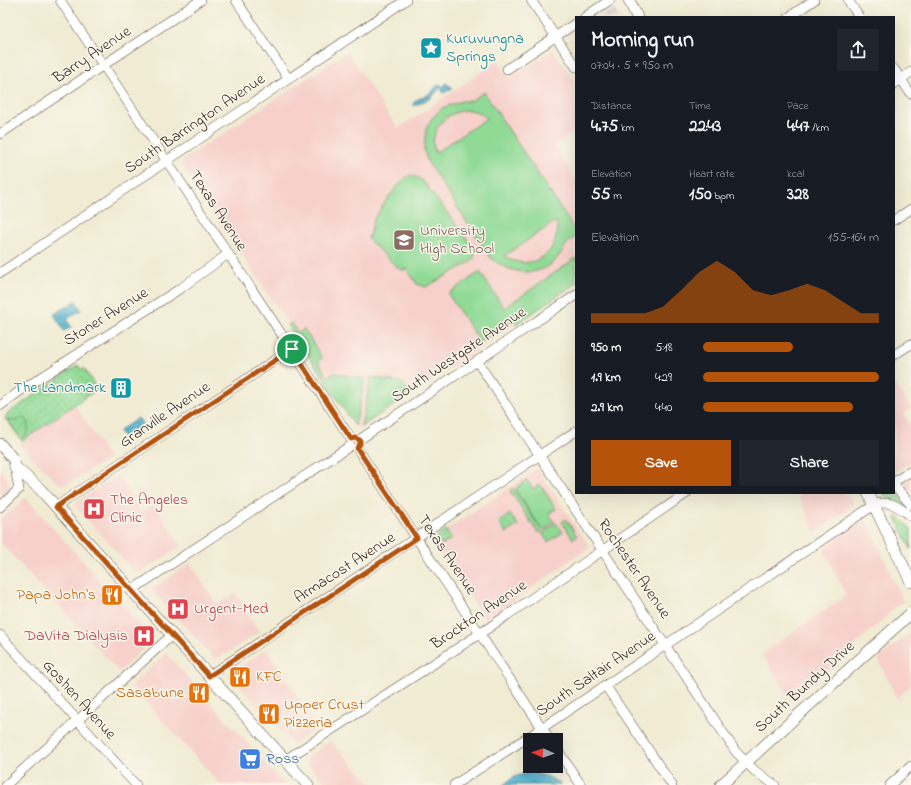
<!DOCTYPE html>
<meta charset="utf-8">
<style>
:root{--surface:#171b24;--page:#20242c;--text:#f1f3f6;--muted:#9ea1a6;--accent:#b45309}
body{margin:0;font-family:"Indie Flower",sans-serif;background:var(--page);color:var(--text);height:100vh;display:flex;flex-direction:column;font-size:15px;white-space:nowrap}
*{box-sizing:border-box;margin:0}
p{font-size:13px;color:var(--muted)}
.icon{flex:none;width:22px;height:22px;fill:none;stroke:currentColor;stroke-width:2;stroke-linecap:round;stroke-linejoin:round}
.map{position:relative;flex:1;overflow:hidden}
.sheet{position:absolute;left:575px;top:16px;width:320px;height:478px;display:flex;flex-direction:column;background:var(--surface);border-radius:0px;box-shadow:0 4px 16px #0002}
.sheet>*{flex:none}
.needle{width:26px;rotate:272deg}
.controls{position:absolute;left:523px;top:733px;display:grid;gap:8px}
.controls a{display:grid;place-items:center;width:40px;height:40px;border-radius:0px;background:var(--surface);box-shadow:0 4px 16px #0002;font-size:20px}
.pin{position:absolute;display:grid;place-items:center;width:34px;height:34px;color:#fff;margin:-17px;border:2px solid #fff;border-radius:50%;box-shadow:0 1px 4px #0007}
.round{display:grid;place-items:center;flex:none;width:42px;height:42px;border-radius:0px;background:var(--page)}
.summary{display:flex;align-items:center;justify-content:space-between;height:68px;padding:0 16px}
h1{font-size:22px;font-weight:700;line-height:30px}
.figures{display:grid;grid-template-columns:repeat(3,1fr);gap:6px;height:68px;padding:4px 16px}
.figures div{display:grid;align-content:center}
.figures b{font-size:17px;font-weight:700}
.figures small{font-size:11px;font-weight:400}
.figures p{font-size:11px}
.chart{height:112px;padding:8px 16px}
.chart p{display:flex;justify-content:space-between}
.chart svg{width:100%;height:72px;margin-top:4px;fill:var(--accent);opacity:.7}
.primary-button{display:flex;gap:8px;margin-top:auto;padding:8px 16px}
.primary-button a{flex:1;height:46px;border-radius:0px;background:var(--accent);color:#fff;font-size:16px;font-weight:700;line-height:46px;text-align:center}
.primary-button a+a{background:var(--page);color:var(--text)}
ul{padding:0 16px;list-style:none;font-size:13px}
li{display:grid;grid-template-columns:64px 48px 1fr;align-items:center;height:30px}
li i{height:10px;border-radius:5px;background:var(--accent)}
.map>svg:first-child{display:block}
.built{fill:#f7d0cb}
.industrial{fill:#d2bec2}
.grass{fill:#90da96;stroke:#66825a;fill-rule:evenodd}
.park{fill:url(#park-dots);stroke:#66825a}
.garden{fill:url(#garden-furrows);stroke:#66825a}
.water{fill:url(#water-waves);stroke:#466e77}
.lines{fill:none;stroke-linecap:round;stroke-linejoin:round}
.minor-casing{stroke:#564739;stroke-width:10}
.major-casing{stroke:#564739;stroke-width:12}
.minor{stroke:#fff;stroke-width:9}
.major{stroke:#fff;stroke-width:11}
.route-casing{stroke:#fff;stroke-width:8}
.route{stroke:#b45309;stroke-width:5}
.labels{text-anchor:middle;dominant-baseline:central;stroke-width:3;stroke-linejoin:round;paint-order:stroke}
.culture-label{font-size:16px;fill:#0d838f;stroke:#fbf7ec;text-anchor:start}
.street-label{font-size:16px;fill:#3b2a1e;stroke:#fbf7ec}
.education-label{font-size:16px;fill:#785e54;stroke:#fbf7ec;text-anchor:start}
.health-label{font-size:16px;fill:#be3a42;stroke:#fbf7ec;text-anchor:start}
.food-label{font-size:16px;fill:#c56008;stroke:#fbf7ec;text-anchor:end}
.shop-label{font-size:16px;fill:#366cbe;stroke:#fbf7ec;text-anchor:start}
</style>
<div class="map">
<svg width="911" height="785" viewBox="0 0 911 785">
<defs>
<pattern id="park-dots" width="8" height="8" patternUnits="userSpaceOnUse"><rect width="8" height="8" fill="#90da96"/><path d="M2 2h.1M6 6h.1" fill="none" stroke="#7dbb81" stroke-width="1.8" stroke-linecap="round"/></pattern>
<pattern id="garden-furrows" width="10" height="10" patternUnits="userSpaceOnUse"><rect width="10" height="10" fill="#90da96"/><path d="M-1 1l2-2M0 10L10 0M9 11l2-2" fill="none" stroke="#7dbb81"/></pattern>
<pattern id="water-waves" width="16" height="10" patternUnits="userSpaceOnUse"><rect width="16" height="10" fill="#51b2d0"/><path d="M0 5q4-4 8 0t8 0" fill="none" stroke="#4491a8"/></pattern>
</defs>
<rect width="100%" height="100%" fill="#fbf7ec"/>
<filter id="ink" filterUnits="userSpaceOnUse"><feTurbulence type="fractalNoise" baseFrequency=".025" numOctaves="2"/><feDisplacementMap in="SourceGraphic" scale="8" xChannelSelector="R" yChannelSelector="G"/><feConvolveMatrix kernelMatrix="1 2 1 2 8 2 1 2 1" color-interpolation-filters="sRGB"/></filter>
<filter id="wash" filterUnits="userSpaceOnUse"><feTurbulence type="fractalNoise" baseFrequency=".012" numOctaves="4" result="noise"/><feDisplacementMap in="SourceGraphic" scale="16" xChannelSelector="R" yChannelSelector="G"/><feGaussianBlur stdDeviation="0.9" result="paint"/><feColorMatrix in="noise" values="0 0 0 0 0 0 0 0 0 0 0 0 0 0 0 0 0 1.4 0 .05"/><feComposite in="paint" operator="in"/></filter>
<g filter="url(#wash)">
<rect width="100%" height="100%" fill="#f0ebd2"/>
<path class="built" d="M553,50L576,84V130L554,145L576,180V238L574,239L576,242V284L358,429L180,162L347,52L398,129L498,60L510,78Z
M894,382L911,408L903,413L911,426V462L894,472Z
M75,405L109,458L66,485L59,484L19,444Z
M537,469L590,547L485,620L431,540Z
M0,470L9,480L10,486L0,495Z
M118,475L141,513L154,504L181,546L140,573H136L76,507L77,501Z
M911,479V494L902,485Z
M797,493H848L854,506L816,532Z
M26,498L151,637V641L119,672L0,542V520Z
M864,520L868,523L903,601L793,702L762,654L846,595L823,549L855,524Z
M190,563L217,605L235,593L259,632L216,660L152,591V589Z
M908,634H911V685L897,698L878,659Z
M266,649L318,728L293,744L230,676V673Z
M166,653L285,785H221L131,686Z
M330,741L373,785H328L308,764L307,760L308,756Z"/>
<path class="industrial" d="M614,8L619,17H601Z"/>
<path class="grass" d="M484,92L576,232V237C562,246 567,246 558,257C541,280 508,274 490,257L427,161L424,150L426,129L432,118L442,108L462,101H471ZM467,110L475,111L487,118L435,153C428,131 445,112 467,110ZM556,221C563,253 530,274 504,256Z
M412,175L422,180L474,248C476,256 475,258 469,263L426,287L417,284L407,269L402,270L397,267L368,239C371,232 372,223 375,217C382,207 401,177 412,175Z
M576,258V283L515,325L512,321L480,342L448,294L480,272L504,308Z
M292,323L298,333L304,329L322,358L318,361L326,375L323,377L288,325Z
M334,373L365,379L355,426L324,379Z
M371,377L403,383L410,394L361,427Z
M527,480L533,489L540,484L556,509L549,513L554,522L545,529L541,528L516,491L517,487Z
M513,488L542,531L538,533L510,491Z
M894,491L911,510V514L893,500L886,498L883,493H894Z
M566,519L577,536L573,539L562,522Z
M556,523L563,532L548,542L542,533Z"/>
<path class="park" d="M78,365L81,370L84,368L97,389L22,441L8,421L5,420L7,414Z
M510,514L518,525L506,533L499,522Z
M898,516L911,529V549L896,518Z
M446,530L451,539L442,545L436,537Z"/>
<path class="garden" d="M22,417L25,419C30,427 29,434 21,439L8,420L16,421Z"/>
<path class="water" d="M446,83L453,88L443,93L442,89L440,88L431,98L416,105H413C415,98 421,99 426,96C432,93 434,87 440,84L443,87Z
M76,301L81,310L67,319L71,327L64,331L54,314Z
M138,418L143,424L123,437L119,431Z
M526,773C541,773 550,776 561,785H503L514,777Z"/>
</g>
<g filter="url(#ink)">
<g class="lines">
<g class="minor-casing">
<path id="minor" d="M60,0L351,439
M236,0L288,78
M531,0L576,67
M848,0L859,17
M585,17L610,0
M789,17L814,0
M507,69L576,23
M894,69L911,94
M894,84L911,72
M0,134L201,0
M894,220L911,209
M0,273L406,0
M894,355L911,344
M477,361L736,752L755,771L775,785
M0,406L20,391L181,288L228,254
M359,440L576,295
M357,448L550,740
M894,482L911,471
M894,485L911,505
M0,507L19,489L15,467
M56,507L110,470L292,349
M132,590L350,446
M0,635L136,785
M209,676L576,431
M605,685L672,785
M556,748L581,785
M285,760L481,633L687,493
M6,785L172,635
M454,785L542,728L874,505C890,499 898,507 911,516
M890,785L911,766"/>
</g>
<g class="major-casing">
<path id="major" d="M629,0L637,17
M0,444L14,460L15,467L40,489L308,785
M868,493L911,582
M721,785L911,613"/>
</g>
<use href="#minor" class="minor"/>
<use href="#major" class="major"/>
</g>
</g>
<g class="lines" filter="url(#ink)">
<g class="route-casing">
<path id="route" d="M292,349L351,439L355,438L360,440V444L357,448L417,538L209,676L56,507L110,470Z"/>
</g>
<use href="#route" class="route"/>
</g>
<defs>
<g id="sight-square" transform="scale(1.15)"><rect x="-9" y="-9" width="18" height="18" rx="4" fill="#0f9aa8" stroke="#fbf7ec"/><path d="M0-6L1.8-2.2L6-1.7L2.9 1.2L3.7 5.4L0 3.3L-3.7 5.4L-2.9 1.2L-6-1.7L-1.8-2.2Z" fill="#fff"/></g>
<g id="school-square" transform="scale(1.15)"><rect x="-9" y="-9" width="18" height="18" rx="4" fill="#8d6e63" stroke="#fbf7ec"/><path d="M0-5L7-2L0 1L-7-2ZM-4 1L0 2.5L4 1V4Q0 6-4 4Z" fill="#fff"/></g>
<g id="building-square" transform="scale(1.15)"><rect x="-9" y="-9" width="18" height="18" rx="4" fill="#0f9aa8" stroke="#fbf7ec"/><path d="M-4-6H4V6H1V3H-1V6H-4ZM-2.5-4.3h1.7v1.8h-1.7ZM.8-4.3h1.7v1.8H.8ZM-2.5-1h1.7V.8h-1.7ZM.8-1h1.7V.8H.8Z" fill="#fff"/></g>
<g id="hospital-square" transform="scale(1.15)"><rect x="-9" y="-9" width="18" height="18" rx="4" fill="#e0444e" stroke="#fbf7ec"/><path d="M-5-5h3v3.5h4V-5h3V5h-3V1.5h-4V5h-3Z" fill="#fff"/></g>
<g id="restaurant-square" transform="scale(1.15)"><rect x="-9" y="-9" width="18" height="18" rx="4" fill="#e8710a" stroke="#fbf7ec"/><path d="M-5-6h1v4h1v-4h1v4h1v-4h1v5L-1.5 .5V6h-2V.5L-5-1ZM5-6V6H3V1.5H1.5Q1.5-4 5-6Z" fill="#fff"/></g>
<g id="supermarket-square" transform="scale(1.15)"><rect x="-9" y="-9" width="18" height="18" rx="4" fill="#3f7fe0" stroke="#fbf7ec"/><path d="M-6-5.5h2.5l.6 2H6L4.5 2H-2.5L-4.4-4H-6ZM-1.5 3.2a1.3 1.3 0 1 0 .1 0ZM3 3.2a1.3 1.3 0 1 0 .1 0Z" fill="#fff"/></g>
</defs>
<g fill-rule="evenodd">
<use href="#sight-square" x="431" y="48"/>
<use href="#school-square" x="404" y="240"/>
<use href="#building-square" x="121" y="388"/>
<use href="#hospital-square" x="94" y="509"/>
<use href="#restaurant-square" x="112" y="595"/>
<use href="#hospital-square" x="178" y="609"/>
<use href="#hospital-square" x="144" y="636"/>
<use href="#restaurant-square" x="240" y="677"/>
<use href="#restaurant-square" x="199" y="693"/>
<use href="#restaurant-square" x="269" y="714"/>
<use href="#supermarket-square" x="250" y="759"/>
</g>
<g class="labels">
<g class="culture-label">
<text x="446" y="39">Kuruvungna<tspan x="446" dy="18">Springs</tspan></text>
<text x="106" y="388" text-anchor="end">The Landmark</text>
</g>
<g class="street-label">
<text transform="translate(92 55) rotate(-34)">Barry Avenue</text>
<text transform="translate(195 124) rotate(-34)">South Barrington Avenue</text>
<text transform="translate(218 211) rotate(57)">Texas Avenue</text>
<text transform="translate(106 317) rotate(-32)">Stoner Avenue</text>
<text transform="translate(459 355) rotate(-34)">South Westgate Avenue</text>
<text transform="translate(165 415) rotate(-34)">Granville Avenue</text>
<text transform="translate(447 555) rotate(56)">Texas Avenue</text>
<text transform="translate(345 568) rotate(-33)">Armacost Avenue</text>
<text transform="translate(634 569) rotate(56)">Rochester Avenue</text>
<text transform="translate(479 615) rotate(-34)">Brockton Avenue</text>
<text transform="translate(596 674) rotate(-34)">South Saltair Avenue</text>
<text transform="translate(805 687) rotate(-42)">South Bundy Drive</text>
<text transform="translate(79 700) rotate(48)">Goshen Avenue</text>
</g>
<g class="education-label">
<text x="420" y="231">University<tspan x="420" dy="18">High School</tspan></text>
</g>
<g class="health-label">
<text x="110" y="500">The Angeles<tspan x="110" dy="18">Clinic</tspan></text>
<text x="194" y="609">Urgent-Med</text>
<text x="128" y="636" text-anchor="end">DaVita Dialysis</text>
</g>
<g class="food-label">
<text x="96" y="595">Papa John's</text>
<text x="256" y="677" text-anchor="start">KFC</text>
<text x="184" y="693">Sasabune</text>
<text x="284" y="705" text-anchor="start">Upper Crust<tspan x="284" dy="18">Pizzeria</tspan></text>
</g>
<g class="shop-label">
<text x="266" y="759">Ross</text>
</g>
</g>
</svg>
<div class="controls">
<a><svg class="needle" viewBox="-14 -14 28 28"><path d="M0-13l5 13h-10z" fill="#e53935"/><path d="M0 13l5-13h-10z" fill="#9ea1a6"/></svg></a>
</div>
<div class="pin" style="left:292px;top:349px;background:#1e9e55"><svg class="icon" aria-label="arrive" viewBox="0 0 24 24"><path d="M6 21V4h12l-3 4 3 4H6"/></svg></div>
<section class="sheet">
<div class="summary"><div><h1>Morning run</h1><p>07:04 · 5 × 950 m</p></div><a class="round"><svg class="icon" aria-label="share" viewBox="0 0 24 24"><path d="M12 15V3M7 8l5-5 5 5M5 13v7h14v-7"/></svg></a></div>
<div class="figures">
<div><p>Distance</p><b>4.75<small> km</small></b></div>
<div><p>Time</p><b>22:43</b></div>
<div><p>Pace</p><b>4:47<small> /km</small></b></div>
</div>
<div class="figures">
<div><p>Elevation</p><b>55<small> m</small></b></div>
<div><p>Heart rate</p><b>150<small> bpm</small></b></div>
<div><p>kcal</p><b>328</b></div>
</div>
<div class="chart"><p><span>Elevation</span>155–164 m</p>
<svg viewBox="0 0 160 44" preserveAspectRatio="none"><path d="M0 44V38L10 38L20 38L30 38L40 34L50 24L60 13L70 6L80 13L90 24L100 27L110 24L120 20L130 24L140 31L150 38L160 38V44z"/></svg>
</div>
<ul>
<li><b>950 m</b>5:18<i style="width:51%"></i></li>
<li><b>1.9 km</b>4:29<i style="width:100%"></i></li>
<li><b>2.9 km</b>4:40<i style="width:85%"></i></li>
</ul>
<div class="primary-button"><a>Save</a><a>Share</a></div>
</section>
</div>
